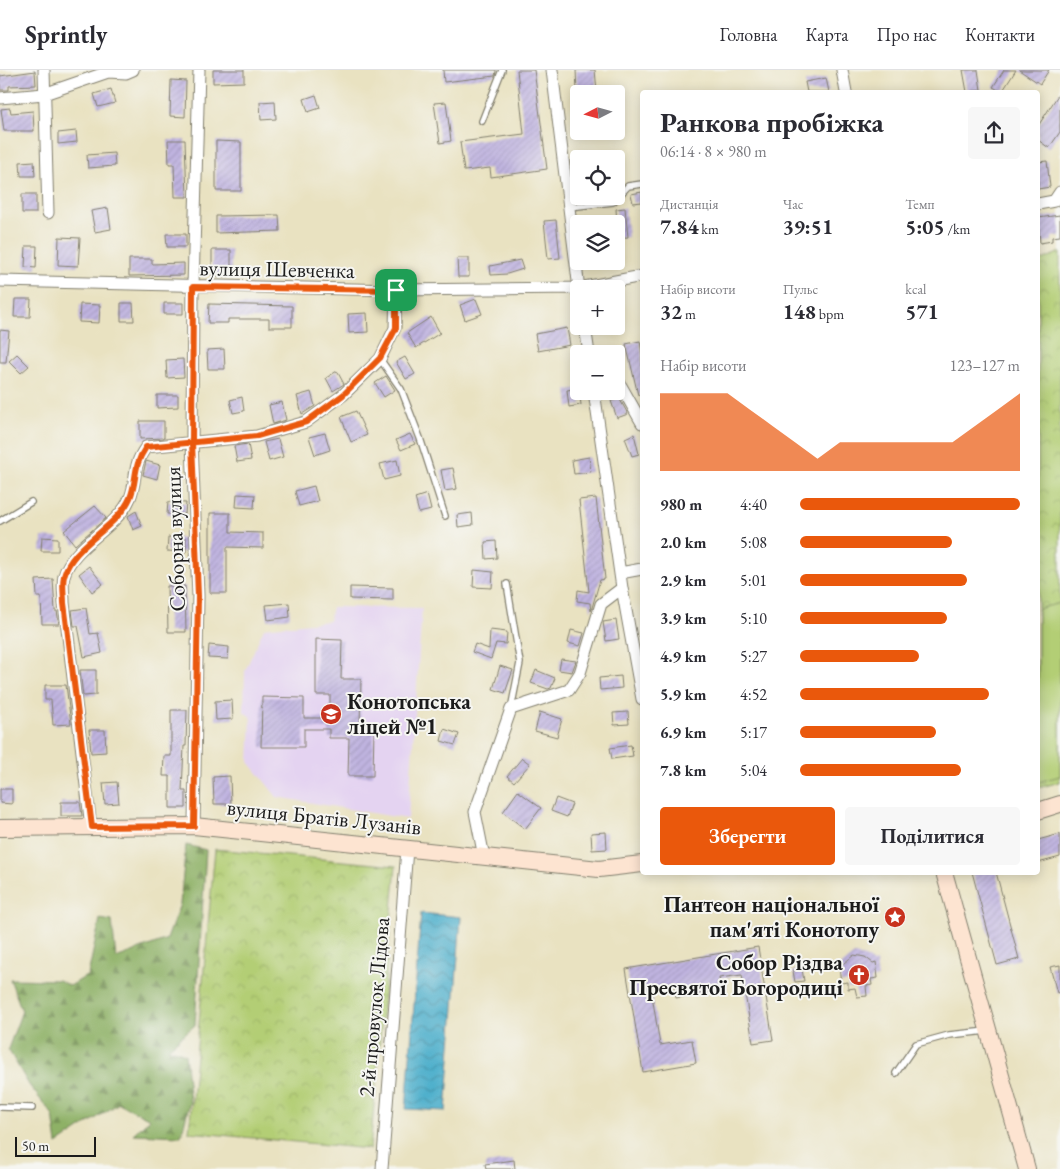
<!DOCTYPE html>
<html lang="uk">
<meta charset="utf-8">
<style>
:root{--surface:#fff;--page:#f7f7f7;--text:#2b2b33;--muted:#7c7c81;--line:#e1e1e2;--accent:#ea580c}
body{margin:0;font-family:"EB Garamond",serif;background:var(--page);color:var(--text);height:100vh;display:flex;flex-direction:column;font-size:19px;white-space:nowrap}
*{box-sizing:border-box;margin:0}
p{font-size:16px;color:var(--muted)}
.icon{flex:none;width:28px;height:28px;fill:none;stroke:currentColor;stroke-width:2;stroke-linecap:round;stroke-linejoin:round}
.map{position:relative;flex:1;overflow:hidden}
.drawer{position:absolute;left:640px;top:20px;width:400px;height:785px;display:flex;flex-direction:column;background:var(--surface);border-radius:5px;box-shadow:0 2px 12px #0003}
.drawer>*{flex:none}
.needle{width:32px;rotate:264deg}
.tools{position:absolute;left:570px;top:15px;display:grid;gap:10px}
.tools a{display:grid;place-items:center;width:55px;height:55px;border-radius:5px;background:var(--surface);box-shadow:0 2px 12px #0003;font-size:25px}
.scale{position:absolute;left:15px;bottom:12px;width:81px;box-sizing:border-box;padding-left:5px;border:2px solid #1c1c1c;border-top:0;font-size:14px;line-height:18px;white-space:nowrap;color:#1c1c1c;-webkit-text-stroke:4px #f6f6f2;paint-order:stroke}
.pin{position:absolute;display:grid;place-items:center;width:42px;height:42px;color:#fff;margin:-21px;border-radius:10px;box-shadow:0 2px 8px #0006}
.round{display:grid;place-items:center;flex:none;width:52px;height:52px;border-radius:5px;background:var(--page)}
.summary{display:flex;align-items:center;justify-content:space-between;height:85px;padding:0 20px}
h1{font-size:28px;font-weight:700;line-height:38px}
.figures{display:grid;grid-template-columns:repeat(3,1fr);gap:8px;height:85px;padding:5px 20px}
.figures div{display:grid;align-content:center}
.figures b{font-size:21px;font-weight:700}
.figures small{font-size:14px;font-weight:400}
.figures p{font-size:14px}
.chart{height:140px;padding:10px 20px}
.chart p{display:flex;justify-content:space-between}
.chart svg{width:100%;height:90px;margin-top:5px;fill:var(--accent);opacity:.7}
.action{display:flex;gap:10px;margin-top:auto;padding:10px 20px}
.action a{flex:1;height:58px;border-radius:5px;background:var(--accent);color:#fff;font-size:20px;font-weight:700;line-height:58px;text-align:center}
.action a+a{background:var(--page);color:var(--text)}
ul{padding:0 20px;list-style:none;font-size:16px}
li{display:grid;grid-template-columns:80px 60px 1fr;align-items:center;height:38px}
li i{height:12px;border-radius:6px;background:var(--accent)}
header{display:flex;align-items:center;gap:30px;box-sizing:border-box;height:70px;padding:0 25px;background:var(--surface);border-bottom:1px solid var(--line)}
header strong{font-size:24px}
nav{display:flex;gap:28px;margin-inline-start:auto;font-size:18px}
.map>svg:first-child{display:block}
.built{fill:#e4d3f1}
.forest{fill:url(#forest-firs);stroke:#556641}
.park{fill:url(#park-crowns);stroke:#687548}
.garden{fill:#b3ce74;stroke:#687548}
.water{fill:url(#water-waves);stroke:#346574}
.building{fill:url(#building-hatch)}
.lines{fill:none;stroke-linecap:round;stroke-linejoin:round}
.service-casing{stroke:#827f6e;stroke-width:8}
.minor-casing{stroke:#827f6e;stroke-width:13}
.secondary-casing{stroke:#827f6e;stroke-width:18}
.service{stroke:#fff;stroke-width:5.5}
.minor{stroke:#fff;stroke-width:11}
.secondary{stroke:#fde4d1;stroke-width:16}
.route-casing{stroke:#fff;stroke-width:10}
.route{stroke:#ea580c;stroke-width:6}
.labels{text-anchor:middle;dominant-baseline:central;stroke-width:4;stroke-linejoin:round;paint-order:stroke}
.street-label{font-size:22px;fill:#1c1c1c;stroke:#f6f6f2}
.poi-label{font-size:22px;font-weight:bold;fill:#1c1c1c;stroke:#f6f6f2;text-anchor:end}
</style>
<header>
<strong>Sprintly</strong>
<nav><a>Головна</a><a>Карта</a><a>Про нас</a><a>Контакти</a></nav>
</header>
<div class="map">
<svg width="1060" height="1099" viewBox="0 0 1060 1099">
<defs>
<pattern id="forest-firs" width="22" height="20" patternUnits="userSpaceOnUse" patternTransform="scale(1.25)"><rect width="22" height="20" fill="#8eb166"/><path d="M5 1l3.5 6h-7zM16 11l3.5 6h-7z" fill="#738f53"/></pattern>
<pattern id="park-crowns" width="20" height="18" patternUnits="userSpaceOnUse" patternTransform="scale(1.25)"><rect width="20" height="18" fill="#b3ce74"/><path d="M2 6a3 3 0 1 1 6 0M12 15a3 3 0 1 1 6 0" fill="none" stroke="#99b064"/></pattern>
<pattern id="water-waves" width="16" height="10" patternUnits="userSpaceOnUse" patternTransform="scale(1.25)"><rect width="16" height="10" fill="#4caecb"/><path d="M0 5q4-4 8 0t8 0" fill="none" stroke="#3e8da4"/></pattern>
<pattern id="building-hatch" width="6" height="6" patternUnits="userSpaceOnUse" patternTransform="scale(1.25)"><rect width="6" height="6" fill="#c0b4e0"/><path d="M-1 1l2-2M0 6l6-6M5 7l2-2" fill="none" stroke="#a49ac0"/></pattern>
</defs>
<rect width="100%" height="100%" fill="#f6f6f2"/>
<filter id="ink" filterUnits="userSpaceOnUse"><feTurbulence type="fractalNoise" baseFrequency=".02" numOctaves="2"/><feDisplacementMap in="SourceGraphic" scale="10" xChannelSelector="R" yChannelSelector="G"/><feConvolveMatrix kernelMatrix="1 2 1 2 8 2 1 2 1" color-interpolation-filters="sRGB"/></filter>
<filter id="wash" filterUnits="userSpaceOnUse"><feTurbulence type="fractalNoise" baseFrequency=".0096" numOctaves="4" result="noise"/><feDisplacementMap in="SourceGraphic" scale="20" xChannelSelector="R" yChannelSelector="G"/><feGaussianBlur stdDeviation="1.12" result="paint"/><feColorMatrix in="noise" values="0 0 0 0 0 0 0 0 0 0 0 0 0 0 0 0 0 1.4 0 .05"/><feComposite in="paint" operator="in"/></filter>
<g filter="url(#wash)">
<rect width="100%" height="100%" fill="#e9e2c1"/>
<path class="built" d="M332,537L422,538L408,749L277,727L249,692L251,647L244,642L245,601L264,558L329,551Z"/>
<path class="forest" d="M186,775L206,780L195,955L168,978L185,984L190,1032L181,1066L133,1064L150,1049L119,1033L57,1074L53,1045L29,1015L8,979L22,941L10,909L58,910L70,916L88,905L100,849L112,851L116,888L167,869L180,834Z"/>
<path class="park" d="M1060,182V712L1038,718V194L1040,191Z
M215,779L396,796L370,1079L189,1062Z"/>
<path class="garden" d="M1060,533V706L1038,712V539Z"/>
<path class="water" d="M421,843L461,847L446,1041L406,1039Z"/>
<g id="blocks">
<path class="building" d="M213,0H244V12L213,13Z
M443,0H496V1L495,6L444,12Z
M517,0H534L547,99L491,107L490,98L464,101L460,72L524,64Z
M576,0H595L597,21L577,22Z
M963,0H978L981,20L967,22Z
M1004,0H1016L1002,22L993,17Z
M1019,0H1049L1040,14Z
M35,1L36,15L9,16V20H0V6Z
M826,8L829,22H807L805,12Z
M171,10L186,11L185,47L170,46Z
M111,19L115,33L98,37L94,24Z
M1060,22V62L1049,78L1038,70V56Z
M316,25L320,38L308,42L304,29Z
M275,31L276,49L261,50L260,32Z
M446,32L451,71L440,73L434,33Z
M10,38L11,43L33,41L34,61H4L1,39Z
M76,61L77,72L58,74V63Z
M168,70H185L187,127H175L174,94H169Z
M216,71L241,72V121H216Z
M114,83L115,96L88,98L87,85Z
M34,91L35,106H21L20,92Z
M1047,91L1050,117L1038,119V92Z
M642,122V132L633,133L631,124Z
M22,124H36V143H22Z
M108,138L111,159L95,162L91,141Z
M625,138L628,167L618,168L616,139Z
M279,145L280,161L216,163V146Z
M1060,145V166L1052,167V171L1040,173L1038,148Z
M556,150L560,188L548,189L544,151Z
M166,164H186V177H167Z
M59,167L80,168L78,196L58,195Z
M26,176H37L36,198L25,197Z
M212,180H231V206H212Z
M457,188H469V207H458Z
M129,189H152V194L184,193V205L129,206Z
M520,190L523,199L507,204L491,205L490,196Z
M15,229H31L30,247H14Z
M476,229L482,244L465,250L460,235Z
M121,233H133L134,251H121Z
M164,233H183V244H164Z
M80,234L100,235L99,253L79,252Z
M209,234L292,236V257H269V249H228V253H208Z
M367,243L368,262L349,263L348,244Z
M431,247L440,263L416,278L407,263Z
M567,258L570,275L538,281L535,264Z
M0,260L9,261L6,292H0Z
M640,271L642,284V324L638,325L626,274Z
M224,279L225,299H208L207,280Z
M17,284L29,296L21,303L9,291Z
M405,287L415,304L406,309L396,292Z
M183,289L184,307L167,308L166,290Z
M337,301L344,314L333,321L326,308Z
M386,306L395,320L384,327L375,313Z
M579,318L581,335L569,337L567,320Z
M311,322L315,336L302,344L297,326Z
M157,325H178V337L157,338Z
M242,327L244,341L233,343L230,330Z
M619,328L628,344L617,348L611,331Z
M282,332L286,350L273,354L269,335Z
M356,341L367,365L351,372L341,347Z
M140,351H164V368L140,369Z
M325,363L330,380L315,385L309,367Z
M410,364L415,374L401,380L396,370Z
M634,364L639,384L632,386L625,368Z
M278,369L283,387L269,391L264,372Z
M248,374L251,390L237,392L234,376Z
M589,387L591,402L574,404L572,390Z
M397,390L400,406L384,410L380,394Z
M146,391L160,395L157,409L143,405Z
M453,398L457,419L445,421L441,400Z
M314,416L318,431L299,436L295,421Z
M237,424L255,425L254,438L236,437Z
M427,424L431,440L419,443L415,428Z
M596,428L605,509L600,510L591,541L590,533L577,531L578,520L589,522L579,430Z
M168,432L186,433L185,444H167Z
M95,436L106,448L75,475L64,461Z
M136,441L142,456L133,460L128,446Z
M210,443H230V462L263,463V478L227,477V523H210Z
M472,443L473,455L458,457L457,445Z
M42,467L58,468V481H41Z
M168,467L186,468V482L167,481Z
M496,471L497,488L486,489L485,472Z
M89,496L103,514L92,522L79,504Z
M474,500L493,502L492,518L473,517Z
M53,509L55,541H57L59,554H42L41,527H37L36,510Z
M167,516H185L186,562H168Z
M350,517L393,518V530L350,529Z
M289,533L290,547L268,550L266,535Z
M86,538L90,564L98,563L102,583L84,587L78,556H74L72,540Z
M616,550L619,569L606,571L603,552Z
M490,560L507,562L506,574L496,573L491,589L472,582L475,574L489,579Z
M571,560L584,563L580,576L568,573Z
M316,569L342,570L341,609H361L360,656L374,657L373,706H348L349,668H329V659H304V677H261L262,627L304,628V648H330V625H316Z
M209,575L229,577L228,589L208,588Z
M561,589L576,591L572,602L559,600Z
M500,596L513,600L505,623L493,619Z
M80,600H96V625L83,626Z
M536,600L555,608L551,618L548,619L531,613Z
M621,606L622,618L600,620L599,608Z
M45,615H66L71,654L53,655L51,630H45Z
M232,630L233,649L216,650L215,631Z
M171,640H187L186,676H184L182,721H186V738H170V706H163L164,686H171Z
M540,642L562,649L557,667L535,661Z
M628,642L629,654L614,655L613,643Z
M444,659L459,664L455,675L441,671Z
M89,660H105L106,682L91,683Z
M631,675L633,686L612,689L610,678Z
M522,688L530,694L514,712L507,706Z
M230,706L231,734H214L213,707Z
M117,712L119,733L105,734L103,713Z
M0,719H12V734L0,733Z
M518,721L541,738L525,759L503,742Z
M556,728L572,734L567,747L551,741Z
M61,732H80L82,746H61Z
M606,762L607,779L592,780L591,763Z
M1060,764V787L1038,793V770Z
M972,802H996L1019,889L997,895Z
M758,877L773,970L753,973L742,905L719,908L721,920L676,928L674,915L651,919L660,975L692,970L696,993L643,1002L626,899Z
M854,885L865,887L873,893L876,892L878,908L871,909L872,915L866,916L867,926L857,927L855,918L848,919V912L841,913L839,897Z
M1060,895V922L1057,923L1050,897Z
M802,899L804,911L795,912L793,901Z
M514,1090L515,1099H486L485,1094Z"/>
</g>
</g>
<g filter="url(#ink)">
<use href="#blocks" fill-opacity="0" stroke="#827f6e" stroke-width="1"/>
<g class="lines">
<g class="service-casing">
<path id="service" d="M482,51L502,0
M569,137L613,132L628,116L642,114
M380,289L401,319L420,368L445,446
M0,451L31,432
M507,514L520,593L511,639
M896,1003L916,974L949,965L987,961
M0,1037L32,1038"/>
</g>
<g class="minor-casing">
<path id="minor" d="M44,0L48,143
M552,0L579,219
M842,0L846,22
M0,28L44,24L108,2L126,3L133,0
M1038,134L1054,131L1060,122
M0,211L396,220L579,218L642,206
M585,256L589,284
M616,307L642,353
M594,321L622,518L642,629
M620,503L642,499
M194,756L198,526L192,372L193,217L199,0
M91,757L64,533C64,525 62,514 64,506C72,475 118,458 130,428C138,408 131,398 146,377L257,366L306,352L343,325L380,289L395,258L396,220
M484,787L475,742L511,639L569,620L580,603L601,534L622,518
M382,1099L407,779"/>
</g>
<g class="secondary-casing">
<path id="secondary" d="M1038,741L1060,734
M0,758L194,756L599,799L642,794
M944,802L1027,1099"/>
</g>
<use href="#service" class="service"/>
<use href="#minor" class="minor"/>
<use href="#secondary" class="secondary"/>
</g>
</g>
<g class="lines" filter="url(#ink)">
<g class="route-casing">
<path id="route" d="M396,220V258L380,288L343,325L306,352L257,366L146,377C132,398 138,408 130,428C117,458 72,475 64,506C62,514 64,525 64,533L92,757L194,756L198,526L192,372L193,217L396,220"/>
</g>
<use href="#route" class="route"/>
</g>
<defs>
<g id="school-disc" transform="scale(1.125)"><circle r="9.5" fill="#c8321e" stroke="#f6f6f2"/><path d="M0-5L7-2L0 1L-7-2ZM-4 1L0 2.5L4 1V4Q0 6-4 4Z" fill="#fff"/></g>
<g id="sight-disc" transform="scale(1.125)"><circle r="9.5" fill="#c8321e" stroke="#f6f6f2"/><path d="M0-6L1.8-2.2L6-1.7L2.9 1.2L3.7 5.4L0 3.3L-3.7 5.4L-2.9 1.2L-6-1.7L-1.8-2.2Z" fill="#fff"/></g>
<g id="church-disc" transform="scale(1.125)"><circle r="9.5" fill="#c8321e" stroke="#f6f6f2"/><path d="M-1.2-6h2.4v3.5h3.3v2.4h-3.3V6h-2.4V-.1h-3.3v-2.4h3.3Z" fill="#fff"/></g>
</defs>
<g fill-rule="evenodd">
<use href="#school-disc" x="331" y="644"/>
<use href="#sight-disc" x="895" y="847"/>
<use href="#church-disc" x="859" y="905"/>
</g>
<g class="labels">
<g class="street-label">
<text transform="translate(277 199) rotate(1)">вулиця Шевченка</text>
<text transform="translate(175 469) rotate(-92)">Соборна вулиця</text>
<text transform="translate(324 747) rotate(6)">вулиця Братів Лузанів</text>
<text transform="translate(374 937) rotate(-85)">2-й провулок Лідова</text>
</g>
<g class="poi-label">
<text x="347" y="631" text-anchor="start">Конотопська<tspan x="347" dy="25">ліцей №1</tspan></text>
<text x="879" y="834">Пантеон національної<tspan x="879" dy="25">пам'яті Конотопу</tspan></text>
<text x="843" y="892">Собор Різдва<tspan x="843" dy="25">Пресвятої Богородиці</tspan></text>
</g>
</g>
</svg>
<div class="tools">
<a><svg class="needle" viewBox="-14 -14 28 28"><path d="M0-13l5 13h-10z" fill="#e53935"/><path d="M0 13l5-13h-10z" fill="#7c7c81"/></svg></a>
<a><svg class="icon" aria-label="locate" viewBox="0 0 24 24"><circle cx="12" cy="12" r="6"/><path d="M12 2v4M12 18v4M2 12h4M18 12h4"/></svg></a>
<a><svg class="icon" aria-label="layers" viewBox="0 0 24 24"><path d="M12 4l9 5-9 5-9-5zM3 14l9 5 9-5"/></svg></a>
<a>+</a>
<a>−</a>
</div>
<div class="scale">50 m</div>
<div class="pin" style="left:396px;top:220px;background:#1e9e55"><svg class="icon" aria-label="arrive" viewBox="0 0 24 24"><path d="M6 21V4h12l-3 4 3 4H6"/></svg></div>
<section class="drawer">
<div class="summary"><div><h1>Ранкова пробіжка</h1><p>06:14 · 8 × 980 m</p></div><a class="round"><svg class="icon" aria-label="share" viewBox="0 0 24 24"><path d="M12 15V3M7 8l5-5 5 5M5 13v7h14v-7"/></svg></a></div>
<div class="figures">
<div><p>Дистанція</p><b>7.84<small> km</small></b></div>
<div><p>Час</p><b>39:51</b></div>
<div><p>Темп</p><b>5:05<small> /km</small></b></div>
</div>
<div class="figures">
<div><p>Набір висоти</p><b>32<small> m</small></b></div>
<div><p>Пульс</p><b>148<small> bpm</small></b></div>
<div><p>kcal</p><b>571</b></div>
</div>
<div class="chart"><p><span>Набір висоти</span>123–127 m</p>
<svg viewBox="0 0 160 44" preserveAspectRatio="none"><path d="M0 44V6L10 6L20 6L30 6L40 14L50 22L60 30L70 38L80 30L90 30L100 30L110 30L120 30L130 30L140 22L150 14L160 6V44z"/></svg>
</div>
<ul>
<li><b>980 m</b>4:40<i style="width:100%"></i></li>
<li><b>2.0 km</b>5:08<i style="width:69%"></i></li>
<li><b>2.9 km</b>5:01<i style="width:76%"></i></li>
<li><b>3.9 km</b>5:10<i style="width:67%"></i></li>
<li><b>4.9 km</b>5:27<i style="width:54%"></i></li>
<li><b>5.9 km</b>4:52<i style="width:86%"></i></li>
<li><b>6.9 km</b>5:17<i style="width:62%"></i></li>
<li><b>7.8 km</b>5:04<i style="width:73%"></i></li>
</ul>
<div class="action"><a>Зберегти</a><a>Поділитися</a></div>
</section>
</div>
